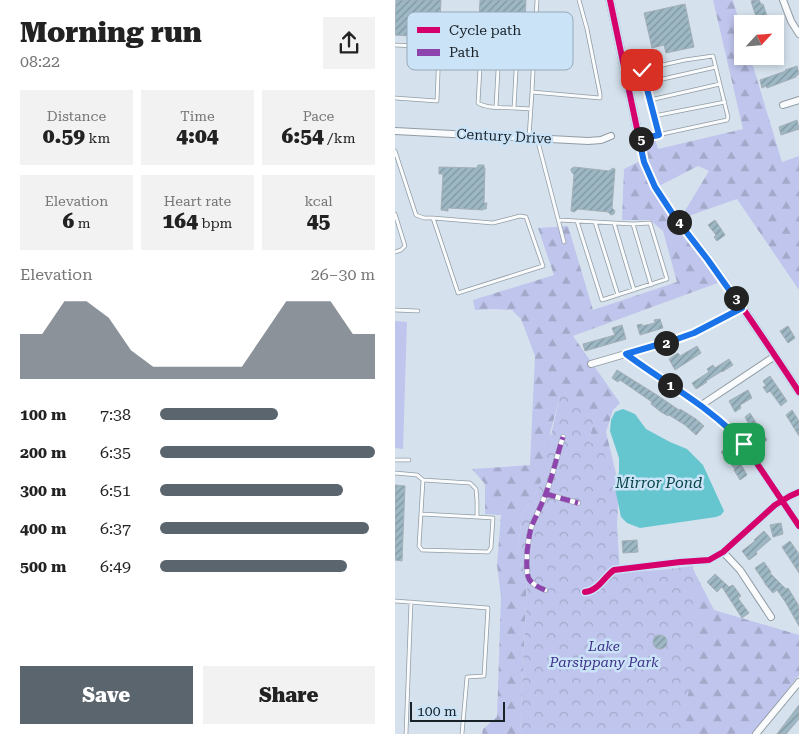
<!DOCTYPE html>
<meta charset="utf-8">
<style>
:root{--surface:#fff;--page:#f2f2f2;--text:#222;--muted:#767676;--accent:#5b656e}
body{margin:0;font-family:"Roboto Serif",serif;background:var(--page);color:var(--text);height:100vh;display:flex;flex-direction:column;font-size:19px;white-space:nowrap}
*{box-sizing:border-box;margin:0}
p{font-size:16px;color:var(--muted)}
.icon{flex:none;width:28px;height:28px;fill:none;stroke:currentColor;stroke-width:2;stroke-linecap:round;stroke-linejoin:round}
.map{position:relative;flex:1;overflow:hidden}
.drawer{display:flex;flex-direction:column;background:var(--surface);width:395px}
.drawer>*{flex:none}
.needle{width:32px;rotate:64deg}
.fabs{position:absolute;left:339px;top:15px;display:grid;gap:10px}
.fabs a{display:grid;place-items:center;width:50px;height:50px;border-radius:0px;background:var(--surface);box-shadow:0 2px 8px #0003;font-size:25px}
.scale{position:absolute;left:15px;bottom:12px;width:95px;box-sizing:border-box;padding-left:5px;border:2px solid #192229;border-top:0;font-size:14px;line-height:18px;white-space:nowrap;color:#192229;-webkit-text-stroke:4px #cbe3f7;paint-order:stroke}
.pin{position:absolute;display:grid;place-items:center;width:42px;height:42px;color:#fff;margin:-21px;border-radius:10px;box-shadow:0 2px 8px #0006}
.km{position:absolute;width:25px;height:25px;margin:-12px;border-radius:50%;background:#222;color:#fff;font-size:14px;line-height:25px;text-align:center}
.round{display:grid;place-items:center;flex:none;width:52px;height:52px;border-radius:0px;background:var(--page)}
.summary{display:flex;align-items:center;justify-content:space-between;height:85px;padding:0 20px}
h1{font-size:28px;font-weight:800;line-height:38px}
.metrics{display:grid;grid-template-columns:repeat(3,1fr);gap:8px;height:85px;padding:5px 20px}
.metrics div{display:grid;align-content:center;border-radius:0px;background:var(--page);text-align:center}
.metrics b{font-size:21px;font-weight:800}
.metrics small{font-size:14px;font-weight:400}
.metrics p{font-size:14px}
.chart{height:140px;padding:10px 20px}
.chart p{display:flex;justify-content:space-between}
.chart svg{width:100%;height:90px;margin-top:5px;fill:var(--accent);opacity:.7}
.cta{display:flex;gap:10px;margin-top:auto;padding:10px 20px}
.cta a{flex:1;height:58px;border-radius:0px;background:var(--accent);color:#fff;font-size:20px;font-weight:800;line-height:58px;text-align:center}
.cta a+a{background:var(--page);color:var(--text)}
ul{padding:0 20px;list-style:none;font-size:16px}
li{display:grid;grid-template-columns:80px 60px 1fr;align-items:center;height:38px}
li i{height:12px;border-radius:6px;background:var(--accent)}
main{display:flex;flex:1;min-height:0}
.map>svg:first-child{display:block}
.grass{fill:#bfc5ec}
.forest{fill:url(#forest-firs)}
.park{fill:url(#park-crowns)}
.water{fill:#65c6d0}
.building{fill:url(#building-hatch);stroke:#a4afb7}
.lines{fill:none;stroke-linecap:round;stroke-linejoin:round}
.service-casing{stroke:#929ca4;stroke-width:4.5}
.pedestrian-casing{stroke:#929ca4;stroke-width:5.5}
.minor-casing{stroke:#929ca4;stroke-width:8}
.tertiary-casing{stroke:#929ca4;stroke-width:9}
.service{stroke:#f9fbfc;stroke-width:3}
.pedestrian{stroke:#f9fbfc;stroke-width:4.5}
.minor{stroke:#f9fbfc;stroke-width:6}
.tertiary{stroke:#f9fbfc;stroke-width:8}
.quiet{stroke:#8e44ad;stroke-width:5;stroke-dasharray:10 5;stroke-linecap:butt}
.cycleway-casing{stroke:#cbe3f7;stroke-width:9}
.cycleway{stroke:#d6006c;stroke-width:6}
.route-casing{stroke:#fff;stroke-width:10}
.route{stroke:#1a73e8;stroke-width:6}
.labels{text-anchor:middle;dominant-baseline:central;stroke-width:5;stroke-linejoin:round;paint-order:stroke}
.street-label{font-size:14px;fill:#192229;stroke:#cbe3f7}
.park-label{font-size:14px;font-style:italic;fill:#3e318a;stroke:#cbe3f7}
.water-label{font-size:15px;font-style:italic;fill:#084447;stroke:#cbe3f7}
.key{fill:#cbe3f7;stroke:#96a9b9;stroke-width:1}
.key-label{font-size:14px;fill:#192229}
</style>
<main>
<section class="drawer">
<div class="summary"><div><h1>Morning run</h1><p>08:22</p></div><a class="round"><svg class="icon" aria-label="share" viewBox="0 0 24 24"><path d="M12 15V3M7 8l5-5 5 5M5 13v7h14v-7"/></svg></a></div>
<div class="metrics">
<div><p>Distance</p><b>0.59<small> km</small></b></div>
<div><p>Time</p><b>4:04</b></div>
<div><p>Pace</p><b>6:54<small> /km</small></b></div>
</div>
<div class="metrics">
<div><p>Elevation</p><b>6<small> m</small></b></div>
<div><p>Heart rate</p><b>164<small> bpm</small></b></div>
<div><p>kcal</p><b>45</b></div>
</div>
<div class="chart"><p><span>Elevation</span>26–30 m</p>
<svg viewBox="0 0 160 44" preserveAspectRatio="none"><path d="M0 44V22L10 22L20 6L30 6L40 14L50 30L60 38L70 38L80 38L90 38L100 38L110 22L120 6L130 6L140 6L150 22L160 22V44z"/></svg>
</div>
<ul>
<li><b>100 m</b>7:38<i style="width:55%"></i></li>
<li><b>200 m</b>6:35<i style="width:100%"></i></li>
<li><b>300 m</b>6:51<i style="width:85%"></i></li>
<li><b>400 m</b>6:37<i style="width:97%"></i></li>
<li><b>500 m</b>6:49<i style="width:87%"></i></li>
</ul>
<div class="cta"><a>Save</a><a>Share</a></div>
</section>
<div class="map">
<svg width="404" height="734" viewBox="0 0 404 734">
<defs>
<pattern id="forest-firs" width="22" height="20" patternUnits="userSpaceOnUse" patternTransform="scale(1.25)"><rect width="22" height="20" fill="#bfc5ec"/><path d="M5 1l3.5 6h-7zM16 11l3.5 6h-7z" fill="#a4a9ca"/></pattern>
<pattern id="park-crowns" width="20" height="18" patternUnits="userSpaceOnUse" patternTransform="scale(1.25)"><rect width="20" height="18" fill="#bfc5ec"/><path d="M2 6a3 3 0 1 1 6 0M12 15a3 3 0 1 1 6 0" fill="none" stroke="#a4a9ca"/></pattern>
<pattern id="building-hatch" width="6" height="6" patternUnits="userSpaceOnUse" patternTransform="scale(1.25)"><rect width="6" height="6" fill="#9db8c4"/><path d="M-1 1l2-2M0 6l6-6M5 7l2-2" fill="none" stroke="#7f959f"/></pattern>
</defs>
<rect width="100%" height="100%" fill="#d5e2ed"/>
<path class="grass" d="M0,321L12,322L8,449L0,448Z"/>
<path class="forest" d="M318,0H338L347,32L348,56H355L387,162L404,156V290L342,199L285,219L314,171L303,166L260,188L328,281L178,336L225,403L218,410L211,432L224,486L194,442L198,423L165,396L155,433L160,448L145,485L127,515L122,556L132,580L125,734H87L88,729L102,717L106,597L102,565L106,515L90,514V484L77,469L135,465L140,356L126,319L117,310L98,309L80,310L78,300L159,275L143,228L173,226L198,310L282,282L268,231L255,220H227L229,169L249,159L245,143L260,139L263,149L348,129Z
M298,569L319,610L404,635V675L357,734H236L215,572Z"/>
<path class="park" d="M165,395L192,404L198,423L194,442L206,448L224,486L222,525L225,575L298,566L303,646L285,734H125L132,581L122,556L127,515L145,485Z"/>
<path class="water" d="M228,409L240,414L251,429L275,442L292,449L308,465L329,511L326,515L321,517L245,528L232,523L226,517L220,488L224,472V458L215,431L216,420L220,412Z"/>
<path class="building" d="M1,0H46L44,38L0,35Z
M85,0H131L129,42L83,39Z
M360,0H364L366,4H368L372,16L362,20L356,1Z
M290,4L299,47L271,53L269,45L257,48L249,13Z
M402,66L404,74L401,76V77L372,88L371,86L367,88L365,80L391,71L390,70Z
M402,120L404,129L386,135L384,127Z
M83,165H89V168H90L89,203H92L91,209H88V210L53,208V211L46,210L48,174H44V167L82,168Z
M179,167L214,171L218,168L220,169L217,208L220,211L219,214L216,215L213,212L183,209L179,212L176,211L179,175L176,171V169Z
M320,220L330,235L322,241L319,237L321,235L313,225Z
M265,319L268,328L245,335L242,325L247,324V326L260,323L259,320Z
M227,325L231,339L190,351L188,344L220,335L217,328Z
M393,326L400,338L393,343L385,331Z
M302,346L306,353L280,370L274,359L283,353L285,356Z
M334,359L338,365L327,372V371L311,381L312,382L301,389L297,383L314,372L312,369L318,365L320,368Z
M222,370L262,395L284,410L285,409L301,419L309,426L301,435L290,425L274,415L273,416L266,412L256,404L257,402L225,380L223,382L217,378Z
M375,376L392,401L386,406L375,391L372,393L368,387L371,386L368,381Z
M353,390L357,398L345,405L346,408L340,412L334,401Z
M397,410L404,421V436L391,415Z
M355,413L372,440L367,444L359,431L358,432L350,417Z
M332,447L343,459L352,475L345,480L339,470L340,469L326,452Z
M0,485L10,486L7,561L0,560Z
M386,523L388,534L378,537L375,525Z
M369,531L376,539L361,552L362,554L354,560L347,551L360,541L359,540Z
M242,540L243,552L228,553L227,541Z
M395,541L404,554V573L387,547Z
M369,562L376,572L375,573L391,589L393,588L404,606V626L391,603L382,590L378,593L370,584V583L360,568Z
M320,574L334,587L338,585L346,596L343,598L354,613L347,618L327,587L322,592L312,582Z
M258 642a7 7 0 1 1 14 0a7 7 0 1 1-14 0Z
M404,705V719L391,734H382Z"/>
<g class="lines">
<g class="service-casing">
<path id="service" d="M0,45L139,52L142,0
M86,50L83,103C92,109 108,107 119,108L122,52
M247,70L264,135
M231,73L290,60L318,56L333,117L332,120L244,139
M250,83L321,67
M137,92L139,52
M0,98L42,101L44,47
M255,100L325,84
M101,107L104,51
M119,108L136,109
M259,116L330,102
M134,137L137,92L205,98V94L192,29L184,0
M142,138L169,242
M0,151L21,215L29,218H38L63,293L148,266L131,217L125,216L98,223L38,218
M0,214L10,246L6,250L0,252
M164,220L238,224L255,223L272,279L207,300L182,221
M200,222L223,295
M219,223L239,290
M238,224L256,285
M0,310L23,311
M0,460H14
M0,473L22,475L28,480L75,483L81,489L82,501V517L98,518L96,548L93,552L27,550L24,546L28,480
M26,514L82,517
M0,601L93,608L89,676L72,677L67,734
M11,734L16,602"/>
</g>
<g class="pedestrian-casing">
<path id="pedestrian" d="M151,494L183,503
M150,590C143,587 138,585 134,579C129,569 133,536 137,525C142,514 147,504 151,493C158,475 162,455 168,437"/>
</g>
<g class="minor-casing">
<path id="minor" d="M388,0L396,21L404,34
M388,105L404,100
M0,131L193,141L206,140L216,136
M231,354L324,419L338,432L349,444L404,526
M196,364L282,339L299,333L347,308
M305,406L380,356
M328,552L345,570L376,617
M190,592C203,591 209,577 219,570L285,562L314,560L328,552L380,505L395,496L404,492
M361,734L404,682"/>
</g>
<g class="tertiary-casing">
<path id="tertiary" d="M215,0L249,162C263,200 290,229 314,260C345,303 375,348 404,392"/>
</g>
<use href="#service" class="service"/>
<use href="#pedestrian" class="pedestrian"/>
<use href="#minor" class="minor"/>
<use href="#tertiary" class="tertiary"/>
<path class="quiet" d="M151,494L183,503
M150,590C143,587 138,585 134,579C129,569 133,536 137,525C142,514 147,504 151,493C158,475 162,455 168,437"/>
<g class="cycleway-casing">
<path id="cycleway" d="M215,0L249,162C263,200 290,229 314,260C345,303 375,348 404,392
M231,354L324,419L338,432L349,444L404,526
M190,592C203,591 209,577 219,570L285,562L314,560L328,552L380,505L395,496L404,492"/>
</g>
<use href="#cycleway" class="cycleway"/>
</g>
<g class="lines">
<g class="route-casing">
<path id="route" d="M247,70L264,135L244,139L249,162L260,187L279,216L313,260L347,308L299,333L282,339L231,354C271,384 316,407 349,444"/>
</g>
<use href="#route" class="route"/>
</g>
<g class="labels">
<g class="street-label">
<text transform="translate(109 136) rotate(3)">Century Drive</text>
</g>
<g class="park-label">
<text x="209" y="646">Lake<tspan x="209" dy="16">Parsippany Park</tspan></text>
</g>
<g class="water-label">
<text x="264" y="483">Mirror Pond</text>
</g>
</g>
<rect x="12" y="12" width="166" height="58" rx="8" class="key"/>
<rect x="22" y="27" width="23" height="6" fill="#d6006c"/>
<rect x="22" y="49" width="23" height="7" fill="#8e44ad"/>
<g class="key-label">
<text x="54" y="35">Cycle path</text>
<text x="54" y="57">Path</text>
</g>
</svg>
<div class="fabs">
<a><svg class="needle" viewBox="-14 -14 28 28"><path d="M0-13l5 13h-10z" fill="#e53935"/><path d="M0 13l5-13h-10z" fill="#767676"/></svg></a>
</div>
<div class="scale">100 m</div>
<div class="pin" style="left:349px;top:444px;background:#1e9e55"><svg class="icon" aria-label="arrive" viewBox="0 0 24 24"><path d="M6 21V4h12l-3 4 3 4H6"/></svg></div>
<div class="pin" style="left:247px;top:70px;background:#d93025"><svg class="icon" aria-label="check" viewBox="0 0 24 24"><path d="M5 12l5 5 9-10"/></svg></div>
<b class="km" style="left:275px;top:385px">1</b>
<b class="km" style="left:271px;top:343px">2</b>
<b class="km" style="left:341px;top:298px">3</b>
<b class="km" style="left:284px;top:222px">4</b>
<b class="km" style="left:246px;top:139px">5</b>
</div>
</main>
